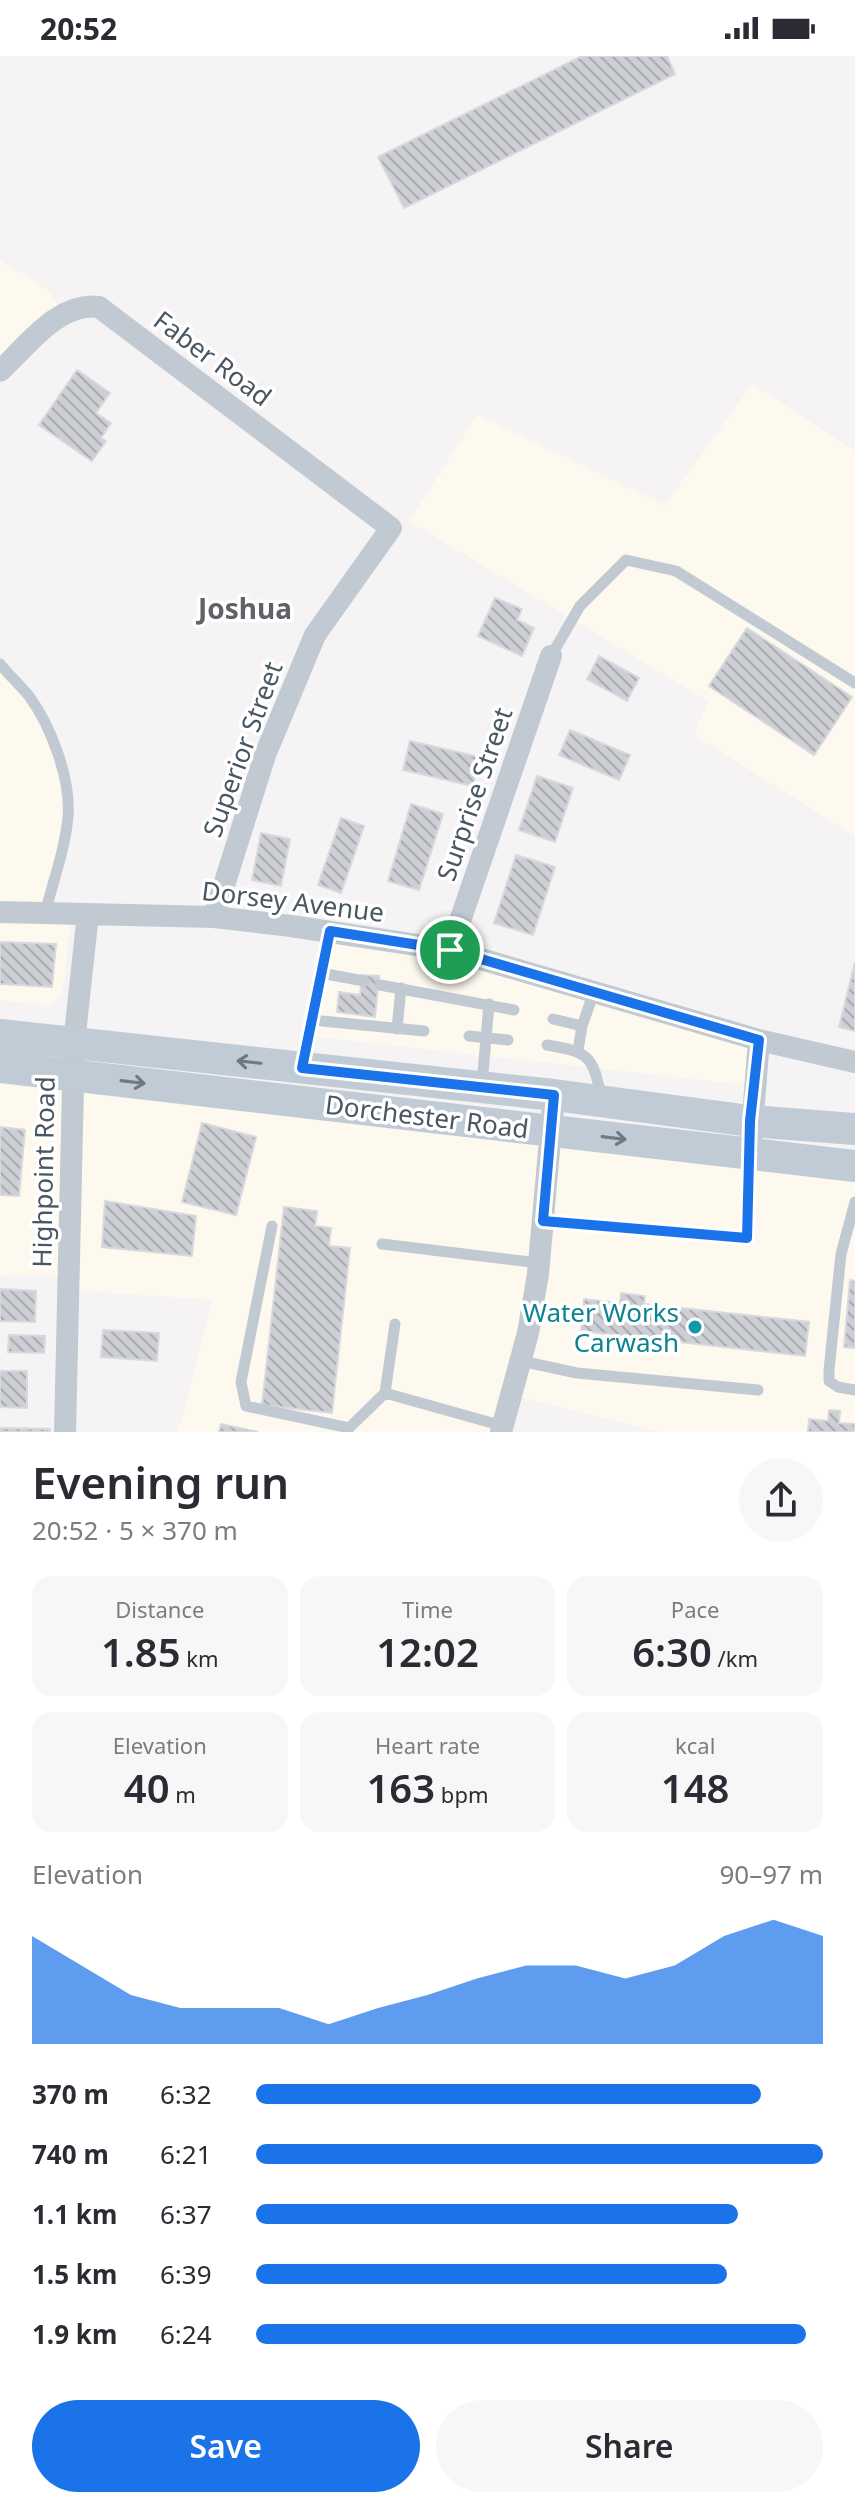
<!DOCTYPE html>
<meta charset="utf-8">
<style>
:root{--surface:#fff;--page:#f7f7f7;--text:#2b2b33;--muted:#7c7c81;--accent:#1a73e8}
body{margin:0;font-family:"Noto Sans",sans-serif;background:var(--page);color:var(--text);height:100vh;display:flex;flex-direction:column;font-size:30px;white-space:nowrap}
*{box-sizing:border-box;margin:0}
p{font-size:26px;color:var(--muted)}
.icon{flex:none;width:44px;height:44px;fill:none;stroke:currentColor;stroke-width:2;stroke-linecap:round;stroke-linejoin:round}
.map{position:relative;height:1376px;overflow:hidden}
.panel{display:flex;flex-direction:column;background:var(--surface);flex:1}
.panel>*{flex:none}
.pin{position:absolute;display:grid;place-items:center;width:68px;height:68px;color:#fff;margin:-34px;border:4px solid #fff;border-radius:50%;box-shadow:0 2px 8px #0007}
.round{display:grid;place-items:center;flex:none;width:84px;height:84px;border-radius:42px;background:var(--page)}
.overview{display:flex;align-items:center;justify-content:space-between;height:136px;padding:0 32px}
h1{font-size:44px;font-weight:600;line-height:60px}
.stats{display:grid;grid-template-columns:repeat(3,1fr);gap:12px;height:136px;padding:8px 32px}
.stats div{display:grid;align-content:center;border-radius:20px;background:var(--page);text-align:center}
.stats b{font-size:40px;font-weight:600}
.stats small{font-size:22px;font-weight:400}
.stats p{font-size:22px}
.chart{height:224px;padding:16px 32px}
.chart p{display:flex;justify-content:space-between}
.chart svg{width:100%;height:144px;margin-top:8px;fill:var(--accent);opacity:.7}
.cta{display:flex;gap:16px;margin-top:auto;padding:16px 32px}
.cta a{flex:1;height:92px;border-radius:48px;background:var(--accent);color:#fff;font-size:32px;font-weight:600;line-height:92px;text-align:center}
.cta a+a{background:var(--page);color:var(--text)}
ul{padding:0 32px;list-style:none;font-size:26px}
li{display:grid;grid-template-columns:128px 96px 1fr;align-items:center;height:60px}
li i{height:20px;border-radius:10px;background:var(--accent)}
.status{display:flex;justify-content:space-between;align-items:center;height:56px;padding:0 40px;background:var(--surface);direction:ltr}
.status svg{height:22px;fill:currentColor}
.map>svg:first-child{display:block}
.commercial{fill:#fdf9ef}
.building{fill:url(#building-back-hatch);stroke:#d7d9de;stroke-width:2}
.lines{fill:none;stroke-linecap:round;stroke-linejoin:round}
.lane{stroke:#c1cad2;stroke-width:11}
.street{stroke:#c1cad2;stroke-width:22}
.secondary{stroke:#c1cbd6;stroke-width:32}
.oneway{stroke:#6e7984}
.route-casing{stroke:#fff;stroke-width:16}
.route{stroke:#1a73e8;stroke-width:10}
.culture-dot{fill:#0f9aa8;stroke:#fff;stroke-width:3}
.labels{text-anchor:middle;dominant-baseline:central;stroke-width:7;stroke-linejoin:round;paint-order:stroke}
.street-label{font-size:26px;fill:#4a5661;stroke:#fff}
.culture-label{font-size:26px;fill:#0d838f;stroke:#fff;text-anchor:end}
.neighbourhood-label{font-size:28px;font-weight:bold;fill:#5f6368;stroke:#fff}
</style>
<div class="status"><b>20:52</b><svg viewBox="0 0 49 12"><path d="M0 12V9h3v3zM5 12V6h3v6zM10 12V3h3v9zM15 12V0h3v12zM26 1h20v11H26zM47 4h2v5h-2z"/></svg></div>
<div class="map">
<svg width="855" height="1376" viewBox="0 0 855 1376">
<defs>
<pattern id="building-back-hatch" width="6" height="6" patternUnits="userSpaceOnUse" patternTransform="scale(2)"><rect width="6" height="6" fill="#cdcfd5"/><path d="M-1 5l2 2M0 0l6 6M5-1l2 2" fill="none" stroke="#a8abb0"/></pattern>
</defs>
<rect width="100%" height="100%" fill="#f5f3f3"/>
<path class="commercial" d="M0,204L48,234L63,256L0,315Z
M752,328L855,395V780L694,679L708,645L409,465L477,359L665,449Z
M0,608L30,642L68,737L46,854L0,853Z
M0,856L71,857L65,921L60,939L51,950L0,944Z
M330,875L450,894L759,984L754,1030L309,980Z
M0,1028L855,1125V1376H660L512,1339L501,1376H178L213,1244L68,1234V1219L0,1220Z"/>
<path class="building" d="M582,0H667L675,18L404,152L378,101Z
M77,314L110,337L96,357L111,367L101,382L106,385L92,405L39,369Z
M495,542L522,553L517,564L534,572L522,600L478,580Z
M747,572L852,641L814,699L709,630Z
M599,600L639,622L627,645L587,623Z
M570,674L630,699L619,724L559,699Z
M410,685L479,701L473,730L403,714Z
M537,720L573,732L555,786L519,774Z
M411,748L443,758L419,834L388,825Z
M341,762L364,770L341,837L318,829Z
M261,777L290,783L281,830L252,824Z
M516,799L555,811L533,879L494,867Z
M0,886L56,888L52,931L0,928Z
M855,906V975L839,971Z
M362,919L379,920L375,961L337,956L339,936L360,939Z
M202,1067L256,1081L236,1159L182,1146Z
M0,1071L25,1074L19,1140L0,1139Z
M105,1145L196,1160L192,1200L102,1191Z
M284,1151L317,1155L315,1170L331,1172L329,1190L350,1192L332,1357L262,1349Z
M850,1224L855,1225V1292L844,1291Z
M0,1233L36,1235L35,1266L0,1265Z
M621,1237L645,1240L644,1248L809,1266L805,1300L581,1275L584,1243L620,1247Z
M103,1274L159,1277L157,1305L101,1301Z
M9,1279L45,1280L44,1297L8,1296Z
M0,1315H27V1352L0,1351Z
M829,1354L840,1355L839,1367L855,1368V1376H808L809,1363L828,1365Z
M221,1368L258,1376H219Z
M0,1372L50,1373V1376H0Z"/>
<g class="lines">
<path class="lane" d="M551,600L580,550L626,504L676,515L855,627
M0,608C9,619 20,629 29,640C51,670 71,723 68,761C65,793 53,826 45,857
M321,917L364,925
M380,929L514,954
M553,963L582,970
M312,964L424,975
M397,973L401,932
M469,980L508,984
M547,989C588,996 593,999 601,1041
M578,994L582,970L594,936
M302,1011L330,875
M482,1028L489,948
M855,1146L841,1198L829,1314V1325L838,1331L855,1334
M543,1165L747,1182L750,1099
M272,1170L241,1326L246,1350L349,1372L385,1337
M382,1188L539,1207
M395,1268L385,1337L503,1370
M521,1305L577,1317L758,1334"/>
<path class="street" d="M0,315C28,289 58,246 99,251L391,472L315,579L265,699L214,861
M0,856L214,861L291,870L450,894L759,984L750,1098
M450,894L551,600
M759,984L855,1006
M65,1376L74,987L88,858
M501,1376L528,1277L538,1218L554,1039"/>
<path class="secondary" d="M0,979L554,1039L750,1065L855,1073
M0,1011L855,1110"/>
</g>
<defs><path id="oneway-shaft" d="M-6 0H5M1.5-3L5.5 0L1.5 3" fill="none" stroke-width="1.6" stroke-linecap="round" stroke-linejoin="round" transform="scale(2)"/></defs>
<g class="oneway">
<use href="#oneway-shaft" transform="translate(249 1006) rotate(-174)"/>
<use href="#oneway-shaft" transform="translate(133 1026) rotate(7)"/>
<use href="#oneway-shaft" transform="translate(614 1082) rotate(7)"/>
</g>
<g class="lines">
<g class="route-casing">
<path id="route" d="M330,875L450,894L759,984L750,1065L747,1182L543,1165L554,1039L302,1012Z"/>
</g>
<use href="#route" class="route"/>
</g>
<circle class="culture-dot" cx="695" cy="1271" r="8"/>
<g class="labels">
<g class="street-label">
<text transform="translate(213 302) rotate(37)">Faber Road</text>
<text transform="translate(242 693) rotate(-70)">Superior Street</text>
<text transform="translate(474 738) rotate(-71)">Surprise Street</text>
<text transform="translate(293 845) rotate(7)">Dorsey Avenue</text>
<text transform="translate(427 1060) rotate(7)">Dorchester Road</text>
<text transform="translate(43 1116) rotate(-89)">Highpoint Road</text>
</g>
<g class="culture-label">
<text x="679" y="1256">Water Works<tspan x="679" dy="30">Carwash</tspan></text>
</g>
<g class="neighbourhood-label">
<text x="245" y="552">Joshua</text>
</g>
</g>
</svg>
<div class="pin" style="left:450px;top:894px;background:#1e9e55"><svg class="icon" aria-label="arrive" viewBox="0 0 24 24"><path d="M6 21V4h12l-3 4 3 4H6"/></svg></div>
</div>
<section class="panel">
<div class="overview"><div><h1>Evening run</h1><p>20:52 · 5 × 370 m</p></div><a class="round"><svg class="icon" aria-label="share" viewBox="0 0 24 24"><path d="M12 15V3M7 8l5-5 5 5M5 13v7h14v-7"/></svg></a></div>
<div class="stats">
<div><p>Distance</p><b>1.85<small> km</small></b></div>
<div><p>Time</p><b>12:02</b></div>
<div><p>Pace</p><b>6:30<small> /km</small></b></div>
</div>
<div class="stats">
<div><p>Elevation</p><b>40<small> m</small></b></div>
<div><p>Heart rate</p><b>163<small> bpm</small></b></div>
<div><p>kcal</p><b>148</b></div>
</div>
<div class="chart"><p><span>Elevation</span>90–97 m</p>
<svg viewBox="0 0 160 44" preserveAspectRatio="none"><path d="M0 44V11L10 20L20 29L30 33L40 33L50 33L60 38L70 33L80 29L90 24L100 20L110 20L120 24L130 20L140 11L150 6L160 11V44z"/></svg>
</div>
<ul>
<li><b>370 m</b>6:32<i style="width:89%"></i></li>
<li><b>740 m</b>6:21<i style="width:100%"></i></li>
<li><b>1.1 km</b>6:37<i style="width:85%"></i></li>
<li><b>1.5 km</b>6:39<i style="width:83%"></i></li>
<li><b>1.9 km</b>6:24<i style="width:97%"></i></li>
</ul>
<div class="cta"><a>Save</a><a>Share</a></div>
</section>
